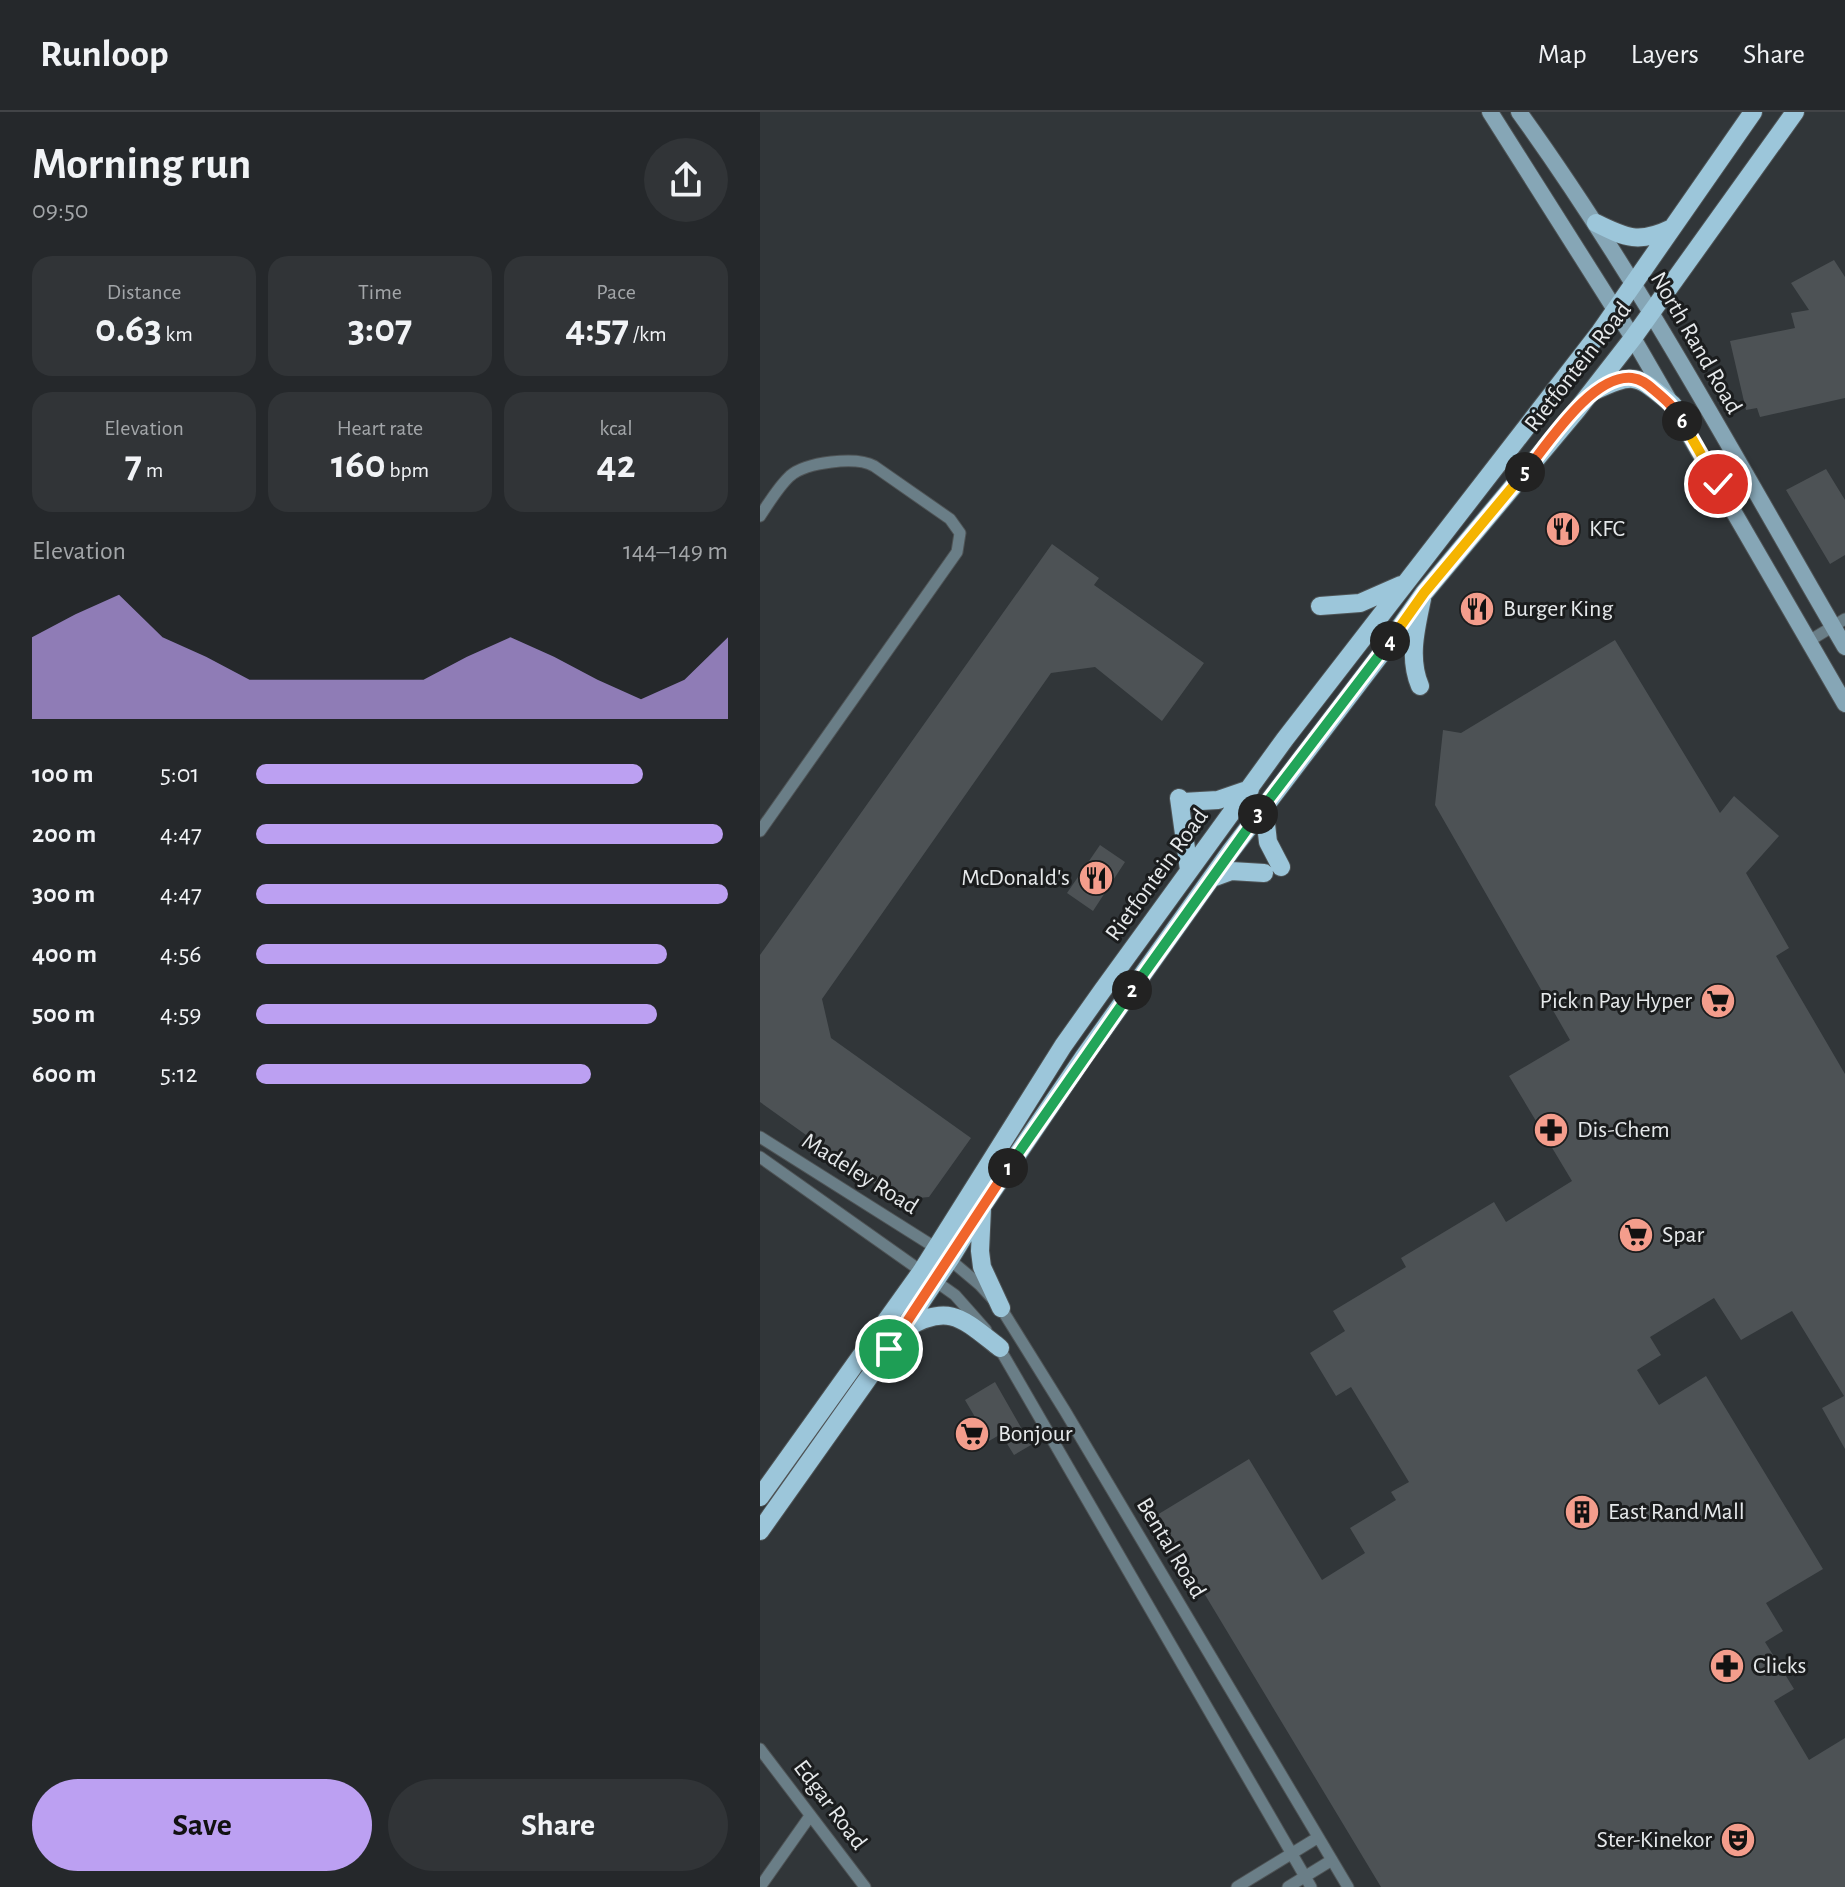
<!DOCTYPE html>
<meta charset="utf-8">
<style>
:root{--surface:#25282b;--page:#313437;--text:#f1f3f6;--muted:#a3a6a9;--line:#424447;--accent:#bca0f2}
body{margin:0;font-family:"Alegreya Sans",sans-serif;background:var(--page);color:var(--text);height:100vh;display:flex;flex-direction:column;font-size:30px;white-space:nowrap}
*{box-sizing:border-box;margin:0}
p{font-size:26px;color:var(--muted)}
.icon{flex:none;width:44px;height:44px;fill:none;stroke:currentColor;stroke-width:2;stroke-linecap:round;stroke-linejoin:round}
.map{position:relative;flex:1;overflow:hidden}
.side{display:flex;flex-direction:column;background:var(--surface);width:760px}
.side>*{flex:none}
.pin{position:absolute;display:grid;place-items:center;width:68px;height:68px;color:#fff;margin:-34px;border:4px solid #fff;border-radius:50%;box-shadow:0 2px 8px #0007}
.km{position:absolute;width:40px;height:40px;margin:-20px;border-radius:50%;background:#222;color:#fff;font-size:22px;line-height:40px;text-align:center}
.round{display:grid;place-items:center;flex:none;width:84px;height:84px;border-radius:42px;background:var(--page)}
.summary{display:flex;align-items:center;justify-content:space-between;height:136px;padding:0 32px}
h1{font-size:44px;font-weight:700;line-height:60px}
.metrics{display:grid;grid-template-columns:repeat(3,1fr);gap:12px;height:136px;padding:8px 32px}
.metrics div{display:grid;align-content:center;border-radius:20px;background:var(--page);text-align:center}
.metrics b{font-size:40px;font-weight:700}
.metrics small{font-size:22px;font-weight:400}
.metrics p{font-size:22px}
.chart{height:224px;padding:16px 32px}
.chart p{display:flex;justify-content:space-between}
.chart svg{width:100%;height:144px;margin-top:8px;fill:var(--accent);opacity:.7}
.action{display:flex;gap:16px;margin-top:auto;padding:16px 32px}
.action a{flex:1;height:92px;border-radius:48px;background:var(--accent);color:#111;font-size:32px;font-weight:700;line-height:92px;text-align:center}
.action a+a{background:var(--page);color:var(--text)}
ul{padding:0 32px;list-style:none;font-size:26px}
li{display:grid;grid-template-columns:128px 96px 1fr;align-items:center;height:60px}
li i{height:20px;border-radius:10px;background:var(--accent)}
header{display:flex;align-items:center;gap:48px;box-sizing:border-box;height:112px;padding:0 40px;background:var(--surface);border-bottom:2px solid var(--line)}
header strong{font-size:38px}
nav{display:flex;gap:44px;margin-inline-start:auto;font-size:28px}
main{display:flex;flex:1;min-height:0}
.map>svg:first-child{display:block}
.building{fill:#4d5255}
.lines{fill:none;stroke-linecap:round;stroke-linejoin:round}
.minor-casing{stroke:#4e5355;stroke-width:13}
.secondary-casing{stroke:#4e5355;stroke-width:18}
.primary-casing{stroke:#4e5355;stroke-width:20}
.minor{stroke:#6a7e87;stroke-width:11}
.secondary{stroke:#86a6b6;stroke-width:16}
.primary{stroke:#9cc6da;stroke-width:18}
.split-1-casing{stroke:#fff;stroke-width:16}
.split-2-casing{stroke:#fff;stroke-width:16}
.split-3-casing{stroke:#fff;stroke-width:16}
.split-4-casing{stroke:#fff;stroke-width:16}
.split-5-casing{stroke:#fff;stroke-width:16}
.split-6-casing{stroke:#fff;stroke-width:16}
.split-7-casing{stroke:#fff;stroke-width:16}
.split-1{stroke:#f0652b;stroke-width:10}
.split-2{stroke:#22a559;stroke-width:10}
.split-3{stroke:#22a559;stroke-width:10}
.split-4{stroke:#22a559;stroke-width:10}
.split-5{stroke:#f5b400;stroke-width:10}
.split-6{stroke:#f0652b;stroke-width:10}
.split-7{stroke:#f5b400;stroke-width:10}
.labels{text-anchor:middle;dominant-baseline:central;stroke-width:6;stroke-linejoin:round;paint-order:stroke}
.street-label{font-size:24px;fill:#e6e9eb;stroke:#1b1d1e}
.poi-label{font-size:24px;fill:#e6e9eb;stroke:#1b1d1e;text-anchor:start}
</style>
<header>
<strong>Runloop</strong>
<nav><a>Map</a><a>Layers</a><a>Share</a></nav>
</header>
<main>
<section class="side">
<div class="summary"><div><h1>Morning run</h1><p>09:50</p></div><a class="round"><svg class="icon" aria-label="share" viewBox="0 0 24 24"><path d="M12 15V3M7 8l5-5 5 5M5 13v7h14v-7"/></svg></a></div>
<div class="metrics">
<div><p>Distance</p><b>0.63<small> km</small></b></div>
<div><p>Time</p><b>3:07</b></div>
<div><p>Pace</p><b>4:57<small> /km</small></b></div>
</div>
<div class="metrics">
<div><p>Elevation</p><b>7<small> m</small></b></div>
<div><p>Heart rate</p><b>160<small> bpm</small></b></div>
<div><p>kcal</p><b>42</b></div>
</div>
<div class="chart"><p><span>Elevation</span>144–149 m</p>
<svg viewBox="0 0 160 44" preserveAspectRatio="none"><path d="M0 44V19L10 12L20 6L30 19L40 25L50 32L60 32L70 32L80 32L90 32L100 25L110 19L120 25L130 32L140 38L150 32L160 19V44z"/></svg>
</div>
<ul>
<li><b>100 m</b>5:01<i style="width:82%"></i></li>
<li><b>200 m</b>4:47<i style="width:99%"></i></li>
<li><b>300 m</b>4:47<i style="width:100%"></i></li>
<li><b>400 m</b>4:56<i style="width:87%"></i></li>
<li><b>500 m</b>4:59<i style="width:85%"></i></li>
<li><b>600 m</b>5:12<i style="width:71%"></i></li>
</ul>
<div class="action"><a>Save</a><a>Share</a></div>
</section>
<div class="map">
<svg width="1085" height="1775" viewBox="0 0 1085 1775">
<rect width="100%" height="100%" fill="#313639"/>
<path class="building" d="M1074,148L1085,165V286L1000,305L997,296L986,298L970,229L1035,216L1031,201L1049,198L1031,171Z
M1066,357L1085,388V443L1070,452L1026,378Z
M292,432L339,466L334,473L444,551L402,609L335,555L291,561L62,887L71,926L211,1026L169,1085L137,1088L0,990V843Z
M855,528L960,701L974,684L1019,724L986,761L1029,836L1016,844L1085,962V1337L1062,1296L1084,1284L1032,1199L981,1228L954,1186L890,1225L901,1243L877,1258L899,1293L946,1264L1063,1457L1006,1491L1023,1519L1005,1530L1034,1577L1014,1589L1049,1648L1085,1626V1775H621L397,1403L489,1347L562,1468L605,1441L590,1416L636,1388L631,1380L649,1370L591,1275L576,1284L550,1241L585,1219L573,1199L646,1155L641,1146L734,1090L746,1110L812,1069L749,964L810,928L675,693L683,618L701,621Z
M340,733L365,750L333,799L307,781Z
M235,1270L271,1333L254,1343L241,1322L229,1329L205,1288Z"/>
<g class="lines">
<g class="minor-casing">
<path id="minor" d="M0,404C9,391 18,375 30,364C46,350 96,344 114,354L190,407L200,421L197,440L0,719
M1049,529L1085,507
M0,1025L176,1136L220,1173L241,1196L305,1299L588,1775
M0,1045L195,1183L226,1218
M237,1232L551,1775
M0,1637L105,1775
M0,1775L50,1704
M477,1775L557,1726
M528,1775L572,1748"/>
</g>
<g class="secondary-casing">
<path id="secondary" d="M730,0L873,226L1085,592
M759,0C881,169 980,355 1085,535"/>
</g>
<g class="primary-casing">
<path id="primary" d="M836,111C866,126 879,132 912,116
M832,280C877,259 876,263 913,293
M560,494L600,491L641,473
M660,574C648,546 656,516 662,487
M419,686L429,758
M423,690L458,688L490,677
M504,694L508,730L521,755
M452,766L471,759L504,761
M222,1096L220,1139L222,1155L241,1196
M145,1217C189,1190 203,1207 240,1236
M0,1385L161,1160L303,934L342,879L525,627L840,220L993,0
M0,1419L141,1220L190,1147L223,1093L323,946L470,740L621,542L664,481L817,298L873,226L1035,0"/>
</g>
<use href="#minor" class="minor"/>
<use href="#secondary" class="secondary"/>
<use href="#primary" class="primary"/>
</g>
<g class="lines">
<g class="split-1-casing">
<path id="split-1" d="M129,1237L248,1056"/>
</g>
<g class="split-2-casing">
<path id="split-2" d="M248,1056L372,878"/>
</g>
<g class="split-3-casing">
<path id="split-3" d="M372,878L498,702"/>
</g>
<g class="split-4-casing">
<path id="split-4" d="M498,702L630,529"/>
</g>
<g class="split-5-casing">
<path id="split-5" d="M630,529L664,481L765,360"/>
</g>
<g class="split-6-casing">
<path id="split-6" d="M765,360C788,332 832,262 872,266C881,267 887,272 894,278C906,288 914,295 922,309"/>
</g>
<g class="split-7-casing">
<path id="split-7" d="M922,309L958,372"/>
</g>
<use href="#split-1" class="split-1"/>
<use href="#split-2" class="split-2"/>
<use href="#split-3" class="split-3"/>
<use href="#split-4" class="split-4"/>
<use href="#split-5" class="split-5"/>
<use href="#split-6" class="split-6"/>
<use href="#split-7" class="split-7"/>
</g>
<defs>
<g id="restaurant-disc" transform="scale(1.8)"><circle r="9.5" fill="#f49d8c" stroke="#1b1d1e"/><path d="M-5-6h1v4h1v-4h1v4h1v-4h1v5L-1.5 .5V6h-2V.5L-5-1ZM5-6V6H3V1.5H1.5Q1.5-4 5-6Z" fill="#111"/></g>
<g id="supermarket-disc" transform="scale(1.8)"><circle r="9.5" fill="#f49d8c" stroke="#1b1d1e"/><path d="M-6-5.5h2.5l.6 2H6L4.5 2H-2.5L-4.4-4H-6ZM-1.5 3.2a1.3 1.3 0 1 0 .1 0ZM3 3.2a1.3 1.3 0 1 0 .1 0Z" fill="#111"/></g>
<g id="pharmacy-disc" transform="scale(1.8)"><circle r="9.5" fill="#f49d8c" stroke="#1b1d1e"/><path d="M-2-6h4v4h4v4h-4v4h-4v-4h-4v-4h4Z" fill="#111"/></g>
<g id="building-disc" transform="scale(1.8)"><circle r="9.5" fill="#f49d8c" stroke="#1b1d1e"/><path d="M-4-6H4V6H1V3H-1V6H-4ZM-2.5-4.3h1.7v1.8h-1.7ZM.8-4.3h1.7v1.8H.8ZM-2.5-1h1.7V.8h-1.7ZM.8-1h1.7V.8H.8Z" fill="#111"/></g>
<g id="theatre-disc" transform="scale(1.8)"><circle r="9.5" fill="#f49d8c" stroke="#1b1d1e"/><path d="M-5-5.5Q0-4 5-5.5V0Q5 5 0 6Q-5 5-5 0ZM-3.3-2.5H-1v1.5H-3.3ZM1-2.5H3.3v1.5H1ZM-2.8 1Q0 5.5 2.8 1Z" fill="#111"/></g>
</defs>
<g fill-rule="evenodd">
<use href="#restaurant-disc" x="803" y="417"/>
<use href="#restaurant-disc" x="717" y="497"/>
<use href="#restaurant-disc" x="336" y="766"/>
<use href="#supermarket-disc" x="958" y="889"/>
<use href="#pharmacy-disc" x="791" y="1018"/>
<use href="#supermarket-disc" x="876" y="1123"/>
<use href="#supermarket-disc" x="212" y="1322"/>
<use href="#building-disc" x="822" y="1400"/>
<use href="#pharmacy-disc" x="967" y="1554"/>
<use href="#theatre-disc" x="978" y="1728"/>
</g>
<g class="labels">
<g class="street-label">
<text transform="translate(936 231) rotate(60)">North Rand Road</text>
<text transform="translate(818 255) rotate(-52)">Rietfontein Road</text>
<text transform="translate(397 763) rotate(-54)">Rietfontein Road</text>
<text transform="translate(100 1062) rotate(32)">Madeley Road</text>
<text transform="translate(411 1436) rotate(59)">Bental Road</text>
<text transform="translate(70 1693) rotate(53)">Edgar Road</text>
</g>
<g class="poi-label">
<text x="829" y="417">KFC</text>
<text x="743" y="497">Burger King</text>
<text x="310" y="766" text-anchor="end">McDonald's</text>
<text x="932" y="889" text-anchor="end">Pick n Pay Hyper</text>
<text x="817" y="1018">Dis-Chem</text>
<text x="902" y="1123">Spar</text>
<text x="238" y="1322">Bonjour</text>
<text x="848" y="1400">East Rand Mall</text>
<text x="993" y="1554">Clicks</text>
<text x="952" y="1728" text-anchor="end">Ster-Kinekor</text>
</g>
</g>
</svg>
<div class="pin" style="left:129px;top:1237px;background:#1e9e55"><svg class="icon" aria-label="arrive" viewBox="0 0 24 24"><path d="M6 21V4h12l-3 4 3 4H6"/></svg></div>
<div class="pin" style="left:958px;top:372px;background:#d93025"><svg class="icon" aria-label="check" viewBox="0 0 24 24"><path d="M5 12l5 5 9-10"/></svg></div>
<b class="km" style="left:248px;top:1056px">1</b>
<b class="km" style="left:372px;top:878px">2</b>
<b class="km" style="left:498px;top:702px">3</b>
<b class="km" style="left:630px;top:529px">4</b>
<b class="km" style="left:765px;top:360px">5</b>
<b class="km" style="left:922px;top:309px">6</b>
</div>
</main>
